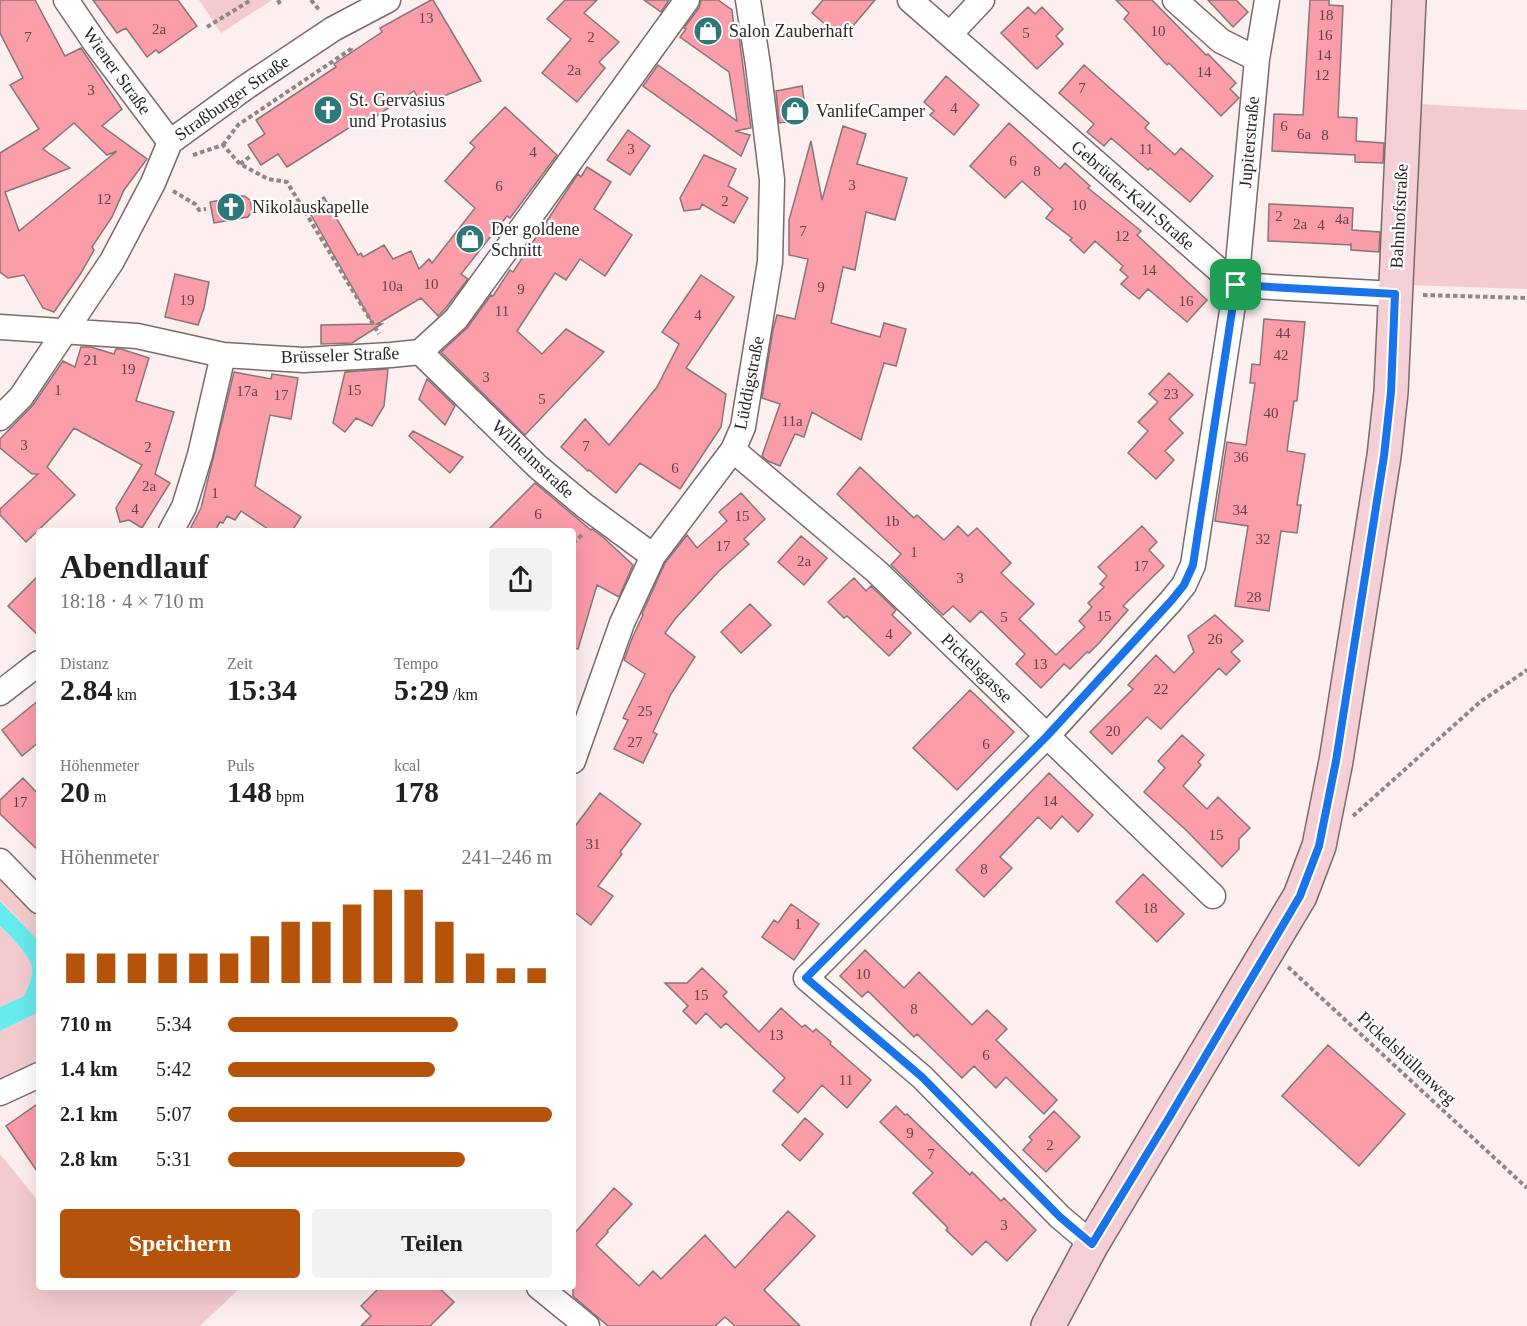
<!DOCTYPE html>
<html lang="de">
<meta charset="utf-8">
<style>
:root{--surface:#fff;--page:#f2f2f2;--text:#202124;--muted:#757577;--accent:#b45309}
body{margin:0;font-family:"Times New Roman",serif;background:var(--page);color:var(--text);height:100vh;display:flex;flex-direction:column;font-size:22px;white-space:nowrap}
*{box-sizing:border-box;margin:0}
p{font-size:20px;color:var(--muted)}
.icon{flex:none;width:33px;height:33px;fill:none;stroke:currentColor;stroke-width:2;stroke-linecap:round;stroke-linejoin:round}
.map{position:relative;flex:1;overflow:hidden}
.drawer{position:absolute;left:36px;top:528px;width:540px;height:762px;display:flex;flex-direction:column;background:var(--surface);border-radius:6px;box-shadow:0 6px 24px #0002}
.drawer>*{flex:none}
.pin{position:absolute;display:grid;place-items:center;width:51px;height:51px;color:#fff;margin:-26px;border-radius:12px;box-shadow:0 3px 9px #0006}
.round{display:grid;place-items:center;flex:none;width:63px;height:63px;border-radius:6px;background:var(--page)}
.head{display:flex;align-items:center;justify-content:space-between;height:102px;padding:0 24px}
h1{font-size:33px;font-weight:700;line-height:45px}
.metrics{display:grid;grid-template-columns:repeat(3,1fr);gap:9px;height:102px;padding:6px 24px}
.metrics div{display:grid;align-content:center}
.metrics b{font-size:30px;font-weight:700}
.metrics small{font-size:16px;font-weight:400}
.metrics p{font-size:16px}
.chart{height:168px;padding:12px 24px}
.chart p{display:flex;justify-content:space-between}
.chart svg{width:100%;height:108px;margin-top:6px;stroke:var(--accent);stroke-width:6}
.action{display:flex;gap:12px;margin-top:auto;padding:12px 24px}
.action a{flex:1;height:69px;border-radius:6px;background:var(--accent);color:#fff;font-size:24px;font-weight:700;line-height:69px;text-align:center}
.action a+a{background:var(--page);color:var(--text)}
ul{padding:0 24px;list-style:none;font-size:20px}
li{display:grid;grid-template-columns:96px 72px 1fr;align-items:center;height:45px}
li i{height:15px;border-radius:8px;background:var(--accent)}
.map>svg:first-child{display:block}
.green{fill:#f3cbcf}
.water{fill:#68ebed}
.building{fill:#fb9ca9;stroke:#867678;stroke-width:1.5;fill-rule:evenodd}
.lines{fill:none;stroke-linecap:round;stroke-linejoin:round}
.street-casing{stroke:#7a6a6c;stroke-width:27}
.secondary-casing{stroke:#7a6a6c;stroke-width:36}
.path{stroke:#918687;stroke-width:4;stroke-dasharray:4.5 3;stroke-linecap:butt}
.street{stroke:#fff;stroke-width:24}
.secondary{stroke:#f4d0d6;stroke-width:33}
.route-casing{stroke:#fff;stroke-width:12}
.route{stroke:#1a73e8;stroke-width:8}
.labels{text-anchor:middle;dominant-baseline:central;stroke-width:4.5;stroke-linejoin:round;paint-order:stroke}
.number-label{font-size:15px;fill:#614448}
.poi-label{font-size:18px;fill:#2e2728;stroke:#fff;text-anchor:start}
.street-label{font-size:18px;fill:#2e2728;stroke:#fff}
</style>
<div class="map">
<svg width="1527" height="1326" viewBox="0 0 1527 1326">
<rect width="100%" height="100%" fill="#fdeeef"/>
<path class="green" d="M199,0H272L221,33Z
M1418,104L1527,110V289L1408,285Z
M0,873L39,912V941L0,900Z
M0,926C9,934 31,957 32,968C33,978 28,987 24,996L0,1007Z
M39,1012V1068L0,1090V1031Z
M0,1154L39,1202V1287H241L200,1326H0Z"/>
<path class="water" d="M0,901L39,941V1012L0,1031V1007L24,996C28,987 33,978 32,968C31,957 9,934 0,926Z"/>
<path class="building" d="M0,0H35L65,56L81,48L122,109L102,126L147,159L124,190L112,217L92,247L94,250L81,273L54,312L43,308L24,275L8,278L0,272V153L39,129L10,85L23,78L0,33ZM74,123L107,155L117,151L19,231L5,192L70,168L43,149Z
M93,0H178L197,26L159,53L156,50L147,57L126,28L117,33Z
M431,0H433L481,81L422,105L414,91L369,121L366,117L287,167L278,154L261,165L248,145L265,134L256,120L336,67L334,64L382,32L380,28Z
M565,0H597L584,13L619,42L599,62L605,68L577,102L542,73L571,39L547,19Z
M644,0H669L661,12Z
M701,0H718L732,10L734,27L738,28L751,128L735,131L750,135L741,156L643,86L658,65L737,121L729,72L680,37L686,29L684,28L699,8Z
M823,0H875L842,39L812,13Z
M1116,0H1152L1206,55L1208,54L1236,83L1230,89L1239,98L1221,116L1169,63L1167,65L1124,19L1129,13Z
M1208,0H1236L1248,12L1233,27Z
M1310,0H1329V5L1343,6L1338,117L1357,118L1356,141L1384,143L1383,163L1355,162V155L1272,151L1274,114L1303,115Z
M1028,7L1035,14L1042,7L1063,29L1056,36L1063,44L1037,69L1001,33Z
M1084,65L1149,123L1145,128L1175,155L1181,148L1213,176L1190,202L1150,168L1148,170L1111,138L1104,146L1087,132L1094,124L1059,93Z
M946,76L979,105L954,135L930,115L934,111L924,102Z
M802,86L807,119L779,123L776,91Z
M505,107L557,155L510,218L507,216L461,274L468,279L445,309L438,316L421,298L377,324H382L352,343L321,344V325L373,324L307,208L324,197L358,255L361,253L363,257L384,245L393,259L411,251L419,269L429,259L432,263L475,208L445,181L475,147L470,143Z
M1009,123L1060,169L1065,163L1090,186L1088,188L1141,231L1137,235L1207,300L1187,322L1148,289L1139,299L1121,284L1128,277L1120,270L1123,266L1095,241L1084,253L1070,240L1072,238L1046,218L1053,209L1022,181L1005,198L970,166Z
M843,126L866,134L857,164L907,178L895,220L866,212L855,270L843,267L831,323L880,337L884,323L906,329L896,366L884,363L861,440L812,412L804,437L795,434L780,466L768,461L762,456L780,404L762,398L773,330L777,315L795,319L808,259L789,255V220L811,141L822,200Z
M628,130L650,146L630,175L607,160Z
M704,155L736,169L728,186L748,198L734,223L702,204L700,209L684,211L680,198Z
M587,167L611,182L594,209L632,235L605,276L580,259L566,280L555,273L517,331L542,354L566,329L604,352L525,435L441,352L467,328L491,295L493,296L510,270L513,272L570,186L578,174L581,177Z
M241,196H244L250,200L252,211L248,217L214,223L210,202Z
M1269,204L1353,208L1352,230L1380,232L1379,252L1351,250V243V245L1268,241Z
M175,274L209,282L204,308L198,325L165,317Z
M701,275L734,297L686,368L726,394L721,427L680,489L640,463L616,493L589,470L588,471L561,447L585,419L609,445L627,424L657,387L679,344L662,332Z
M1264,319L1305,322L1297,401H1294L1287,451L1305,454L1297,505H1301L1297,533L1281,531L1269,611L1235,606L1248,526L1215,521L1227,442L1246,445L1255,383H1250L1252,364L1260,365Z
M81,347H91L114,354L116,349H121L149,358L136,401L174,412L155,474L170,483L142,528L129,520L120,522L116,508L142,465L74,428L47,467L75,495L26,542L0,515V509L38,474H32L0,448V439L33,405L63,361L75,367Z
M388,369L384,406L372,426L356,418L345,432L333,423L345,372Z
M234,372L271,379L272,374L298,378L291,419L270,415L255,486L301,517L292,531H271L241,511L235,520L227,516L223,523L220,522L215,531H189L201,508Z
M1169,373L1193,395L1169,419L1183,433L1165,451L1174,460L1156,479L1128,453L1148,431L1138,422L1158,402L1149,394Z
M427,379L455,406L445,425L419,399Z
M413,431L463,457L450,473L409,436Z
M860,467L914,518L917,515L944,540L958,526L968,536L977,528L1011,563L1001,573L1034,604L1019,619L1056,655L1085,627L1079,621L1092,607L1088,603L1104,587L1100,584L1107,576L1098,567L1142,526L1157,542L1149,550L1164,566L1123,606L1128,610L1100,642L1089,653L1087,652L1070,669L1064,664L1041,688L1016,664L1025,654L981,611L970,622L953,606L943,615L891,565L901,554L837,494Z
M535,483L591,530L592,529L604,538L633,565L619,597L597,585L578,649L573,648V531H487Z
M741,493L765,519L744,539L749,544L719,571L675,619L665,633L695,657L671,694L653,732L657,734L643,763L614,749L628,720L623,718L645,674L624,660L633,636L643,615L642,614L665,563L687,535L697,548L727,521L719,512Z
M801,536L827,558L804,585L778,562Z
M39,575V636L8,606Z
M854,578L866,591L871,586L896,610L892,615L911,633L889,656L847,616L844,618L828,602Z
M750,604L771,625L741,653L721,632Z
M1215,615L1243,641L1231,652L1240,661L1226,675L1219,668L1161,729L1147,717L1112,754L1090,732L1133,689L1128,685L1156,655L1174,673L1194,652L1188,636Z
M970,690L1014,732L957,790L913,748Z
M39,700V742L22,756L2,730Z
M1182,735L1204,755L1198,762L1201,765L1183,786L1207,809L1218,797L1250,828L1239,839V849L1222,867L1186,830L1144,792L1165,768L1158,761Z
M1049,773L1093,815L1078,832L1062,816L1051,829L1038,817L1000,857L1012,868L984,897L956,870Z
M23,778L39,795V851L0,814V800Z
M600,793L641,824L620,852L622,854L598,886L613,896L591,925L573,911V829Z
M1143,874L1184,914L1157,942L1116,902Z
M791,904L819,924L794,960L762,937L774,920L778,923Z
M865,950L904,988L919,972L972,1025L987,1010L1007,1029L996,1040L1057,1100L1044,1114L1006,1077L996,1088L974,1066L962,1078L917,1034L914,1037L868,991L862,997L840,976Z
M702,968L727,992L723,996L759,1032L781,1008L802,1027L805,1025L813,1032L816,1029L831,1042L830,1044L871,1080L847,1108L822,1085L798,1113L773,1091L785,1078L726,1023L721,1028L706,1013L696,1024L683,1011L688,1006L665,983H687Z
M1328,1045L1405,1114L1359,1166L1282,1096Z
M39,1103V1174L6,1126Z
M896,1106L905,1115L907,1114L970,1175L972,1172L1001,1201L1004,1198L1036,1230L1007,1261L986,1241L972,1255L946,1230L948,1228L913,1193L933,1173L880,1122Z
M1054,1111L1080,1137L1046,1172L1023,1150L1032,1140L1029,1137Z
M805,1118L823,1134L800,1161L782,1145Z
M614,1188L632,1204L607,1231L608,1232L596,1245L639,1286L653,1271L661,1279L705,1235L735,1268L788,1211L815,1236L764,1290L800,1326H735L725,1317L715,1326H608L573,1296V1235Z
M380,1287H438L454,1302L430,1326H361L371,1316L361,1306Z"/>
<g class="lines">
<g class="street-casing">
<path id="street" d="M66,0L96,44L170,142
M910,0L1236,285L1395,294
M1175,0L1221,41L1257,59
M950,34L982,0
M0,327L137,336L223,355L304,360L391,355L420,352L456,319L687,0
M420,352L538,467L585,506L653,556
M0,418L21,397L112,261L153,183L170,142L246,87L333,29L388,0
M733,450L876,571L1213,896
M171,531L184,507L200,455L223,355
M0,693L39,663
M573,761L622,623L653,556L733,450L743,427L770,262L772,180L758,65L748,0
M0,861L39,901
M0,1093L39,1075
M1092,1244L1060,1217L922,1077L806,978L1047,736L1171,601L1184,585L1193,565L1236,285L1257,59L1267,0
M539,1287L587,1326"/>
</g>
<g class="secondary-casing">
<path id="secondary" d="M1048,1326L1092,1244L1300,896L1319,846L1336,761L1384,456L1391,392L1409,0"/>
</g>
<path class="path" d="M278,0L280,4
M311,0L320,11
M207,27L251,0
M223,145L238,125L351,49V46
M193,155L223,145L240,164L268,179L287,182L379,334
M240,164L252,155
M173,191L195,204L199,210L206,209
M1423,295L1527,298
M573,543L584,533
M1353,816L1480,702L1527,670
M1288,967L1527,1188"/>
<use href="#street" class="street"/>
<use href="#secondary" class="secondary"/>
</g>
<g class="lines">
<g class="route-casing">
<path id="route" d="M1236,285L1395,294L1391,392L1384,456L1336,761L1319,846L1300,896L1170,1116L1092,1244L1060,1217L922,1077L806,978L1047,736L1171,601L1184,585L1193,565Z"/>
</g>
<use href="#route" class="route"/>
</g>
<defs>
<g id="shop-disc" transform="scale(1.5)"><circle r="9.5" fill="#2e7879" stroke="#fff"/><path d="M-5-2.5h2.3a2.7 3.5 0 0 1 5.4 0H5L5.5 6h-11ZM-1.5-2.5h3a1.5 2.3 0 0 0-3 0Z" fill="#fff"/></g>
<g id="church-disc" transform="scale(1.5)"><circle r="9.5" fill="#2e7879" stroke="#fff"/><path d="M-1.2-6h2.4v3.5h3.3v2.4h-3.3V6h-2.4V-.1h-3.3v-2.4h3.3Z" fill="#fff"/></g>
</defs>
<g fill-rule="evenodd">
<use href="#shop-disc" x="708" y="31"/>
<use href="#church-disc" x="328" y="110"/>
<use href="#shop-disc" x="795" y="111"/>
<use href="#church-disc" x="231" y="207"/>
<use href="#shop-disc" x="470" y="239"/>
</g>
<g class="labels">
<g class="number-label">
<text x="1326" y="15">18</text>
<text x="426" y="18">13</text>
<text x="159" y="29">2a</text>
<text x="1158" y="31">10</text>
<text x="1026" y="33">5</text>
<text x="1325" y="35">16</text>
<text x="28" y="37">7</text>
<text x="591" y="37">2</text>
<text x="1324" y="55">14</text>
<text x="574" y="70">2a</text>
<text x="1204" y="72">14</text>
<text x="1322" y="75">12</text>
<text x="1082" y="88">7</text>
<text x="91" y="90">3</text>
<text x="954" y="108">4</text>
<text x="1284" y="126">6</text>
<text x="1304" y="134">6a</text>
<text x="1325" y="135">8</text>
<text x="631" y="149">3</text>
<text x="1146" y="149">11</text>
<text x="533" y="152">4</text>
<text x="1013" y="161">6</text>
<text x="1037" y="171">8</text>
<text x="852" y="185">3</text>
<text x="499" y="186">6</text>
<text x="104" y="199">12</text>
<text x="725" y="201">2</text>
<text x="1079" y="205">10</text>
<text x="1279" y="216">2</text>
<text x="1342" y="219">4a</text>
<text x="1300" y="224">2a</text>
<text x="1321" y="225">4</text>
<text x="803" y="231">7</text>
<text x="1122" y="236">12</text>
<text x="1149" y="270">14</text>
<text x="431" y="284">10</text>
<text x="392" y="286">10a</text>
<text x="821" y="287">9</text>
<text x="521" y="289">9</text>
<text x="187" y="300">19</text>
<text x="1186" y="301">16</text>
<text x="502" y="311">11</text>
<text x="698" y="315">4</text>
<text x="1283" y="333">44</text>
<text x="1281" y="355">42</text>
<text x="91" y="360">21</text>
<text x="128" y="369">19</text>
<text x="486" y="377">3</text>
<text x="58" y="390">1</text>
<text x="354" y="390">15</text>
<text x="247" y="391">17a</text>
<text x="1171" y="394">23</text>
<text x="281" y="395">17</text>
<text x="542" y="399">5</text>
<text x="1271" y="413">40</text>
<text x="792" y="421">11a</text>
<text x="24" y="445">3</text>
<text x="586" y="446">7</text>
<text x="148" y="447">2</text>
<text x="1241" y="457">36</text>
<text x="675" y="468">6</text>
<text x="149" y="486">2a</text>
<text x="215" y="493">1</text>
<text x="135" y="509">4</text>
<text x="1240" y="510">34</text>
<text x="538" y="514">6</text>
<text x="742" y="516">15</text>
<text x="892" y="521">1b</text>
<text x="1263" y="539">32</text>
<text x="723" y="546">17</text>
<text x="914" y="552">1</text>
<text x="804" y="561">2a</text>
<text x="1141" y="566">17</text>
<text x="960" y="578">3</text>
<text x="1254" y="597">28</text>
<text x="1104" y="616">15</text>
<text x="1004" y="617">5</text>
<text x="889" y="634">4</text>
<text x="1215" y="639">26</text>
<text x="1040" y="664">13</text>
<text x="1161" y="689">22</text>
<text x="645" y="711">25</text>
<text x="1113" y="731">20</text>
<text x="635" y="742">27</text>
<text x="986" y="744">6</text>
<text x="1050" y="801">14</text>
<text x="20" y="802">17</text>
<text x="1216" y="835">15</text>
<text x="593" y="844">31</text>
<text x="984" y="869">8</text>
<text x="1150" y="908">18</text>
<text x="798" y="924">1</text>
<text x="863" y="974">10</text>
<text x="701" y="995">15</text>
<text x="914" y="1009">8</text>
<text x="776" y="1035">13</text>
<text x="986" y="1055">6</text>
<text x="846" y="1080">11</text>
<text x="910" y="1133">9</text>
<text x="1050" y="1145">2</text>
<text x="931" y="1154">7</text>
<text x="1004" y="1225">3</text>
</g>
<g class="poi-label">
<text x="729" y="31">Salon Zauberhaft</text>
<text x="349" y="100">St. Gervasius<tspan x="349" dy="21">und Protasius</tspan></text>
<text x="816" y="111">VanlifeCamper</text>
<text x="252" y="207">Nikolauskapelle</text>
<text x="491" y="229">Der goldene<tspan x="491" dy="21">Schnitt</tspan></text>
</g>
<g class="street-label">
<text transform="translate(117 71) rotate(54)">Wiener Straße</text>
<text transform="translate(232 98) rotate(-35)">Straßburger Straße</text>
<text transform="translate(1249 142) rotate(-85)">Jupiterstraße</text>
<text transform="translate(1133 195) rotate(41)">Gebrüder-Kall-Straße</text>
<text transform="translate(1399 216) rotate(-87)">Bahnhofstraße</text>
<text transform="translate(340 355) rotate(-2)">Brüsseler Straße</text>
<text transform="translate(749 383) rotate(-79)">Lüddigstraße</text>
<text transform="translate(533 459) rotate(43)">Wilhelmstraße</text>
<text transform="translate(977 668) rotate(44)">Pickelsgasse</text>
<text transform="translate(1407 1058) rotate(43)">Pickelshüllenweg</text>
</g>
</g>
</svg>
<div class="pin" style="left:1236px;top:285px;background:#1e9e55"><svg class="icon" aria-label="arrive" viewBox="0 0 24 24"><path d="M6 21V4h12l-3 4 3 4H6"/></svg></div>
<section class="drawer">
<div class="head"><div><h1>Abendlauf</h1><p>18:18 · 4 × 710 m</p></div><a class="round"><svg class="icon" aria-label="share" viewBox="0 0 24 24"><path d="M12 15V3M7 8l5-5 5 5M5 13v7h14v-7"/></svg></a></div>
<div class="metrics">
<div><p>Distanz</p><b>2.84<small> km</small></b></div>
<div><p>Zeit</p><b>15:34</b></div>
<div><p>Tempo</p><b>5:29<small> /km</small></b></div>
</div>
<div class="metrics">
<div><p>Höhenmeter</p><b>20<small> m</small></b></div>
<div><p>Puls</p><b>148<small> bpm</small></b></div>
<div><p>kcal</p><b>178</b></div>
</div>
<div class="chart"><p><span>Höhenmeter</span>241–246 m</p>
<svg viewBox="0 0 160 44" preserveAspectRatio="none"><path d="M5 44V32M15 44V32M25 44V32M35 44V32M45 44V32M55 44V32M65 44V25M75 44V19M85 44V19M95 44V12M105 44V6M115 44V6M125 44V19M135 44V32M145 44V38M155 44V38"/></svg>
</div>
<ul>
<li><b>710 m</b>5:34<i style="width:71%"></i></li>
<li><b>1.4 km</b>5:42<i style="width:64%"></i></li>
<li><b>2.1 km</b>5:07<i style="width:100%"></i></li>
<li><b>2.8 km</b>5:31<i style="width:73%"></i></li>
</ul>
<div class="action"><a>Speichern</a><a>Teilen</a></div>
</section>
</div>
